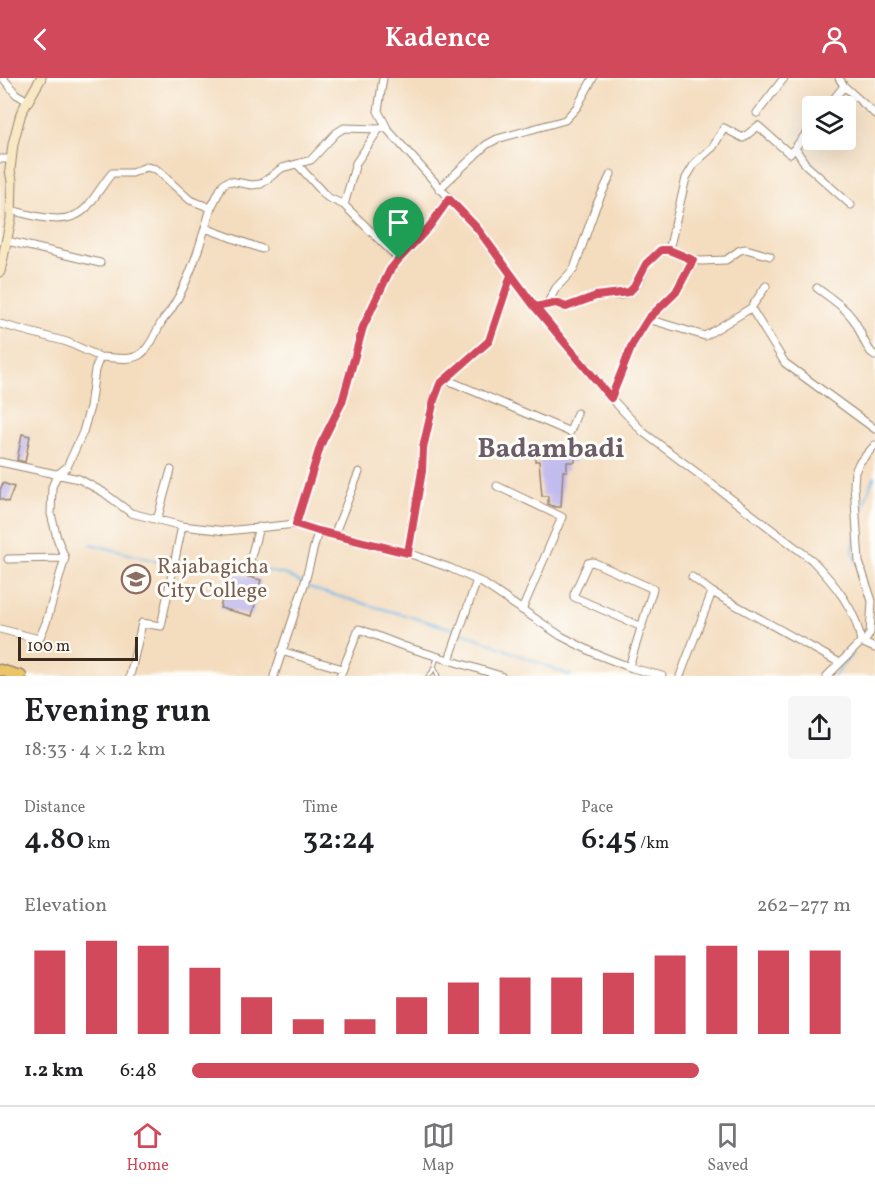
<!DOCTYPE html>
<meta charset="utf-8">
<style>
:root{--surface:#fff;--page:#f6f6f6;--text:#202124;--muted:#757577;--line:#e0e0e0;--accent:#d1495b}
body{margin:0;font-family:Vollkorn,serif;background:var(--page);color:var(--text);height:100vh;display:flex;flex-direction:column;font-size:22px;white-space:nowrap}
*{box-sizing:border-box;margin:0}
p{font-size:20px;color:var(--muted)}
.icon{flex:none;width:33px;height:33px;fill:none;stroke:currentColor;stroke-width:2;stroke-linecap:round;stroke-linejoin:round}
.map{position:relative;height:598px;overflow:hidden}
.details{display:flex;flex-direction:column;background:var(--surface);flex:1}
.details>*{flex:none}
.buttons{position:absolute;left:802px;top:18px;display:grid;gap:12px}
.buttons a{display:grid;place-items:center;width:54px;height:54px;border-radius:6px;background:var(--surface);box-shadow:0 6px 24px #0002;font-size:30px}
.scale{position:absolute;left:18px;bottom:15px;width:120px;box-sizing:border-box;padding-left:6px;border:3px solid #3b2a1e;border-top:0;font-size:16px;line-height:21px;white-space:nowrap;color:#3b2a1e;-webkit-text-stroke:4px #fdfcf7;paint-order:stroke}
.pin{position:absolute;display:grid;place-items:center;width:51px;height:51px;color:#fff;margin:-62px -26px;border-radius:50% 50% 50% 0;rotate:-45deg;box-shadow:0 0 6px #0007}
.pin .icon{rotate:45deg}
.round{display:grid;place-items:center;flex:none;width:63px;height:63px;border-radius:6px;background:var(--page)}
.headline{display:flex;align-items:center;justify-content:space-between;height:102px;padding:0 24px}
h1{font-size:33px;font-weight:600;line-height:45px}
.stats{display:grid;grid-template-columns:repeat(3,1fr);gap:9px;height:102px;padding:6px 24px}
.stats div{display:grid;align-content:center}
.stats b{font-size:30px;font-weight:600}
.stats small{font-size:16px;font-weight:400}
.stats p{font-size:16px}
.chart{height:168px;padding:12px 24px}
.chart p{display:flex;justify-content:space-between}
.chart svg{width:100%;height:108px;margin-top:6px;stroke:var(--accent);stroke-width:6}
ul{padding:0 24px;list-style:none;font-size:20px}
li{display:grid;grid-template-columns:96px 72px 1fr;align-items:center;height:45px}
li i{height:15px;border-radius:8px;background:var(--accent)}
header{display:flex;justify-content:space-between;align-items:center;height:78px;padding:0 24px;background:var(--accent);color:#fff;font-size:27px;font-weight:600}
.tabs{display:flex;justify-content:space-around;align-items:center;height:84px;border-top:2px solid var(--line);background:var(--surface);font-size:16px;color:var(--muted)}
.tabs a{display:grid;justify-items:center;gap:3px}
.tabs .on{color:var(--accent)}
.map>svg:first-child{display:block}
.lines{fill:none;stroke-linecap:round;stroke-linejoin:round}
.stream{stroke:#6eb6e6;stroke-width:2}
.building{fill:#c2bbee}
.lane-casing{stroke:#98846e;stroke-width:5}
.street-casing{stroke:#98846e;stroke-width:9}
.secondary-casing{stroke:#98846e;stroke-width:11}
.primary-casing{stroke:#98846e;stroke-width:13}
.lane{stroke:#fff;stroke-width:3}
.street{stroke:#fff;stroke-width:7}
.secondary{stroke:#f8e8c3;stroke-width:9}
.primary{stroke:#edc569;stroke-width:10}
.route-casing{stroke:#fff;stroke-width:12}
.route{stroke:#d1495b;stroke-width:8}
.labels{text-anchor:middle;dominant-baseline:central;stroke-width:6;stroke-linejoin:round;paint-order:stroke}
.education-label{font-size:21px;fill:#785e54;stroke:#fdfcf7;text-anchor:start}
.district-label{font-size:27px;font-weight:bold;fill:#6a5d67;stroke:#fdfcf7}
</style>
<header><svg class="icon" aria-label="back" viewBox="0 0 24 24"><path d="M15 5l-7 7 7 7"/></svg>Kadence<svg class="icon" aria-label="person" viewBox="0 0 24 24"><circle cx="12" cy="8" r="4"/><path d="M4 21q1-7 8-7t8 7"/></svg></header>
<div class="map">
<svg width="875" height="598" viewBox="0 0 875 598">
<rect width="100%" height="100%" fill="#fdfcf7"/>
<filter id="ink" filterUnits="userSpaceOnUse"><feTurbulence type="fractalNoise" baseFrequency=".0167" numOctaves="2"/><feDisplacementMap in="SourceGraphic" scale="12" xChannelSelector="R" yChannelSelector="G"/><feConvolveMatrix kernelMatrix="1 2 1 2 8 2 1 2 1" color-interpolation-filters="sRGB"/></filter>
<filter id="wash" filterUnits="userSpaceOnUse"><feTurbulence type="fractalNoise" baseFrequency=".008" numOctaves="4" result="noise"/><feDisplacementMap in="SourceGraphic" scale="24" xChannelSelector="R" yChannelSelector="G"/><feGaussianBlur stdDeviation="1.35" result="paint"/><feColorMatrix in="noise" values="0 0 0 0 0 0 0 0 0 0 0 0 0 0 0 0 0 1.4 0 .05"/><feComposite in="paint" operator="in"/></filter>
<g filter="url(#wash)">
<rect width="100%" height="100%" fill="#f4ddbf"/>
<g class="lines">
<path class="stream" d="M859,443L871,405L875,398
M854,460L853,472L856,484
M91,466L156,483L182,482L247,494L263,492L287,497L302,505
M858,492L869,527
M307,508L316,512L457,552
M462,554L571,598
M834,598L852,576"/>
</g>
<g id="blocks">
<path class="building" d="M22,356L30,358L25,384L17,382Z
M535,372H575V384H567V393H563L561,429H555L548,426V418H542L539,383H535Z
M3,405L14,409L8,424L0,421V412Z
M229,494L261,502L252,538L220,530Z"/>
</g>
</g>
<g filter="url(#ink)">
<use href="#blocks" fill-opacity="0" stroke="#98846e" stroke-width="1.5"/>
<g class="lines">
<g class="lane-casing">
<path id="lane" d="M434,588L438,598
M428,598L432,594L437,580"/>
</g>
<g class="street-casing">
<path id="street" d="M3,0L16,16L28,23
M383,0L378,33L388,52L477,151L535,229L611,320L643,354L812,482C834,505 857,532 861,564
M839,0L844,8L875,36
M828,28L844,8
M757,35L784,0
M795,70L806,87L851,127
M0,81H11
M298,87L327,119L344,127L399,181
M439,111L486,67L497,61L565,42L577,29L593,0
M344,127L356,85L379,51
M11,132C34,138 68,150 87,129C96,118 103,106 112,95H132L146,89L156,91L190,122L211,130L223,106L229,103L252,107L261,106L282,90L311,82L336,55L344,50L379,51L386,49
M205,150L262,171
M7,163L100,185
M669,172L693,182L701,183L726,182L740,172L746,171L770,178
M766,208L751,230L785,285L875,351
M817,210C829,219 844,228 853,241C862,253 863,268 875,278
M547,226L556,210L574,191L596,128L611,96
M535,229L556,225L566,229C576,226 587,220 597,218C607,216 620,220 629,214C647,203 641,174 669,172L686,100L695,85L713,69L724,50L743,60L758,48L790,76L813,47
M648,241L705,258L751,230
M0,246L67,264L100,279L95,292L90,329L83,354L67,389L57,397L52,409L51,436L57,460L65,480L46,545L39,561L0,551
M100,279C113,279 129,284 141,276C151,269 155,255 161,245C164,239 169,236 172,230C191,200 201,164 211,130
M445,301L570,354L577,335
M611,320L633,265L648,241L676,214L693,182
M0,384L79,401L103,414L131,435L182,448L226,453L296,446L318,453L408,475L450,490L481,504L561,558L596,576L632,590L662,598
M497,408L562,439L522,532
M157,442L171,392
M296,446L321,366L341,324L363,249L390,192L429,149L449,121
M334,457L359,394
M408,475L422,393L423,370L434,322L440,306L489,263L511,197
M8,481L65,480
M247,494L259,449
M692,499L712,514L840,585
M864,565L870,555L872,523L859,484L854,407L855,394L859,385L875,367
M281,573L343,591
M449,582L477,502
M629,589L653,511L593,484L588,485L574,516V519L642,549
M130,598L142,545L161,548L182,448
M274,598L305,504L318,453
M340,598L359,551L403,568L501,598
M680,598L712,514
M827,598L861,564L875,570"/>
</g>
<g class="secondary-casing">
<path id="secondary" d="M0,194L11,141L12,103L10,92L13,66L21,35L41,0"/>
</g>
<g class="primary-casing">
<path id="primary" d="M0,592L21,598"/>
</g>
<use href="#lane" class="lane"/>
<use href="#street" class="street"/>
<use href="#secondary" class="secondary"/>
<use href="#primary" class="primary"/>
</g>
</g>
<g class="lines" filter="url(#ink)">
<g class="route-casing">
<path id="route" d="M399,181L429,149L449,121L477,150L535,229L611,320L633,265L648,241L676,214L693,182L669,172H661L646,186L634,209L629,214L596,218L566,229L556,225L535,229L511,197L489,263L440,306L434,322L423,370L422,393L408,475L318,453L296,446L321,366L342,324L363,249L390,192L399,181"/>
</g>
<use href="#route" class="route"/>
</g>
<defs>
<g id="university-ring" transform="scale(1.5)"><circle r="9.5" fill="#fdfcf7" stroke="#8d6e63" stroke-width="1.5"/><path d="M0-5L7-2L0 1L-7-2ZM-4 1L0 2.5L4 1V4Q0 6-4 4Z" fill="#8d6e63"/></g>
</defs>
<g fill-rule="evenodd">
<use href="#university-ring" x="136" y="501"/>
</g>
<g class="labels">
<g class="education-label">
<text x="157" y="489">Rajabagicha<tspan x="157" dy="24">City College</tspan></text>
</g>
<g class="district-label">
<text x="551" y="372">Badambadi</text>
</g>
</g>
</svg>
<div class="buttons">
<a><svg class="icon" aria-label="layers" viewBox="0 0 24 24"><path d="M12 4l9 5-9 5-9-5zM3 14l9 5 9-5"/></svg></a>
</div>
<div class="scale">100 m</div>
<div class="pin" style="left:399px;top:181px;background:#1e9e55"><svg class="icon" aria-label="arrive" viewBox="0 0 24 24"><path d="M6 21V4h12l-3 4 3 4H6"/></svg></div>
</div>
<section class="details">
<div class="headline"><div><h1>Evening run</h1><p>18:33 · 4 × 1.2 km</p></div><a class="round"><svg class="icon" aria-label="share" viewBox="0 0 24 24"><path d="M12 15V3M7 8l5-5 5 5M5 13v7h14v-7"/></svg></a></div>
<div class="stats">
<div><p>Distance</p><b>4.80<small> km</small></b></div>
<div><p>Time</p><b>32:24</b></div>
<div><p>Pace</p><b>6:45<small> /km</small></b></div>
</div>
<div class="chart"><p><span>Elevation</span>262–277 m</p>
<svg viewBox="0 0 160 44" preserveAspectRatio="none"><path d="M5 44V10M15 44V6M25 44V8M35 44V17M45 44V29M55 44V38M65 44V38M75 44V29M85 44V23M95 44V21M105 44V21M115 44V19M125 44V12M135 44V8M145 44V10M155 44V10"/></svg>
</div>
<ul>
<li><b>1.2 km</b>6:48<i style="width:77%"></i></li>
</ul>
</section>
<nav class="tabs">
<a class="on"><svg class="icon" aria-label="home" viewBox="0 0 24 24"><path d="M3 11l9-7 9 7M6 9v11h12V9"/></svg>Home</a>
<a><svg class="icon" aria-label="map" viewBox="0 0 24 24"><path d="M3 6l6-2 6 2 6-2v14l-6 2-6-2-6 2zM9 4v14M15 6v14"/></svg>Map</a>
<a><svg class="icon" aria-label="saved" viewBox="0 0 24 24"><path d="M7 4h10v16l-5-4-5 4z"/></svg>Saved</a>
</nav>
